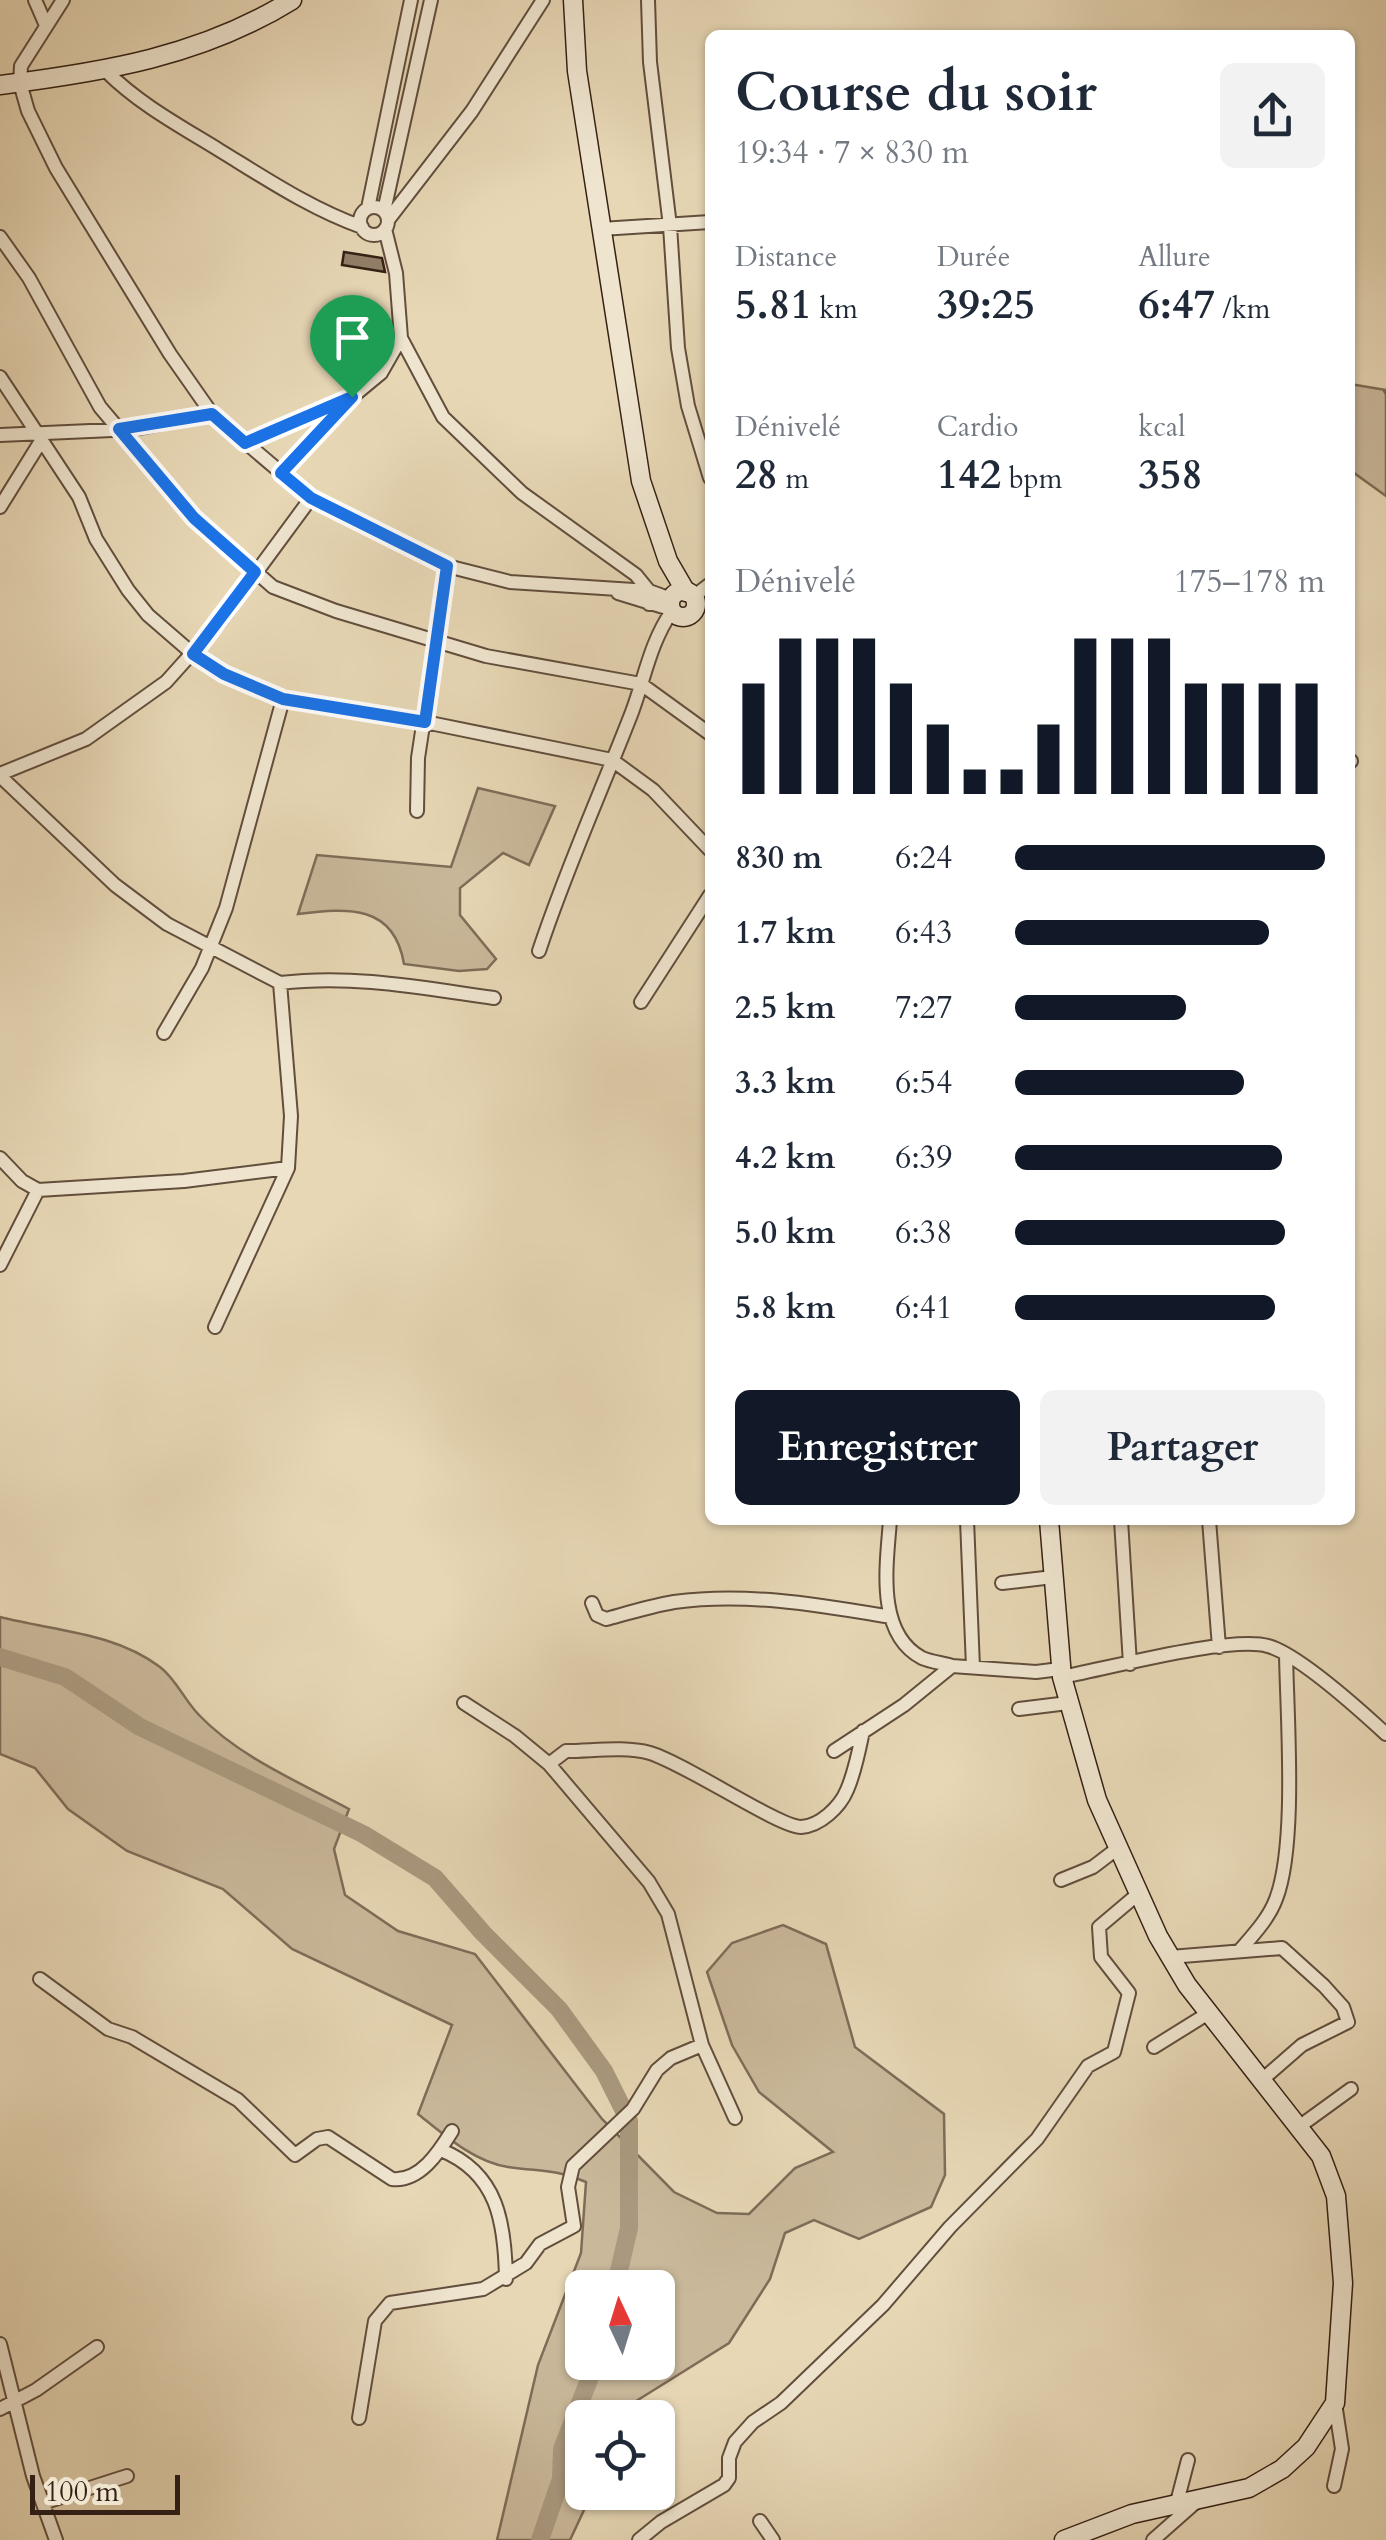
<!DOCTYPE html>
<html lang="fr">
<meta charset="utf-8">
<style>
:root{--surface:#fff;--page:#f2f2f3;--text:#1f2937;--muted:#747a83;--accent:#111827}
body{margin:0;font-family:Cardo,serif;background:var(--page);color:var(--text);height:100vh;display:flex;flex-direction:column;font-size:38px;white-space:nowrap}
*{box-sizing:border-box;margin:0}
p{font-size:32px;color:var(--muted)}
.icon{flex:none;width:55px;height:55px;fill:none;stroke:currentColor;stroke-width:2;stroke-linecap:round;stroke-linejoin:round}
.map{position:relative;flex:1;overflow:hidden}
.side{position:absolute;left:705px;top:30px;width:650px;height:1495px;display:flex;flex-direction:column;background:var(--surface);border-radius:15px;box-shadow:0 2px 8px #0004}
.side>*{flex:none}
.needle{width:65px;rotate:356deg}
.controls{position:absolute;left:565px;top:2270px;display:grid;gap:20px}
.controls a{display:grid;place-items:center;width:110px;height:110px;border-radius:15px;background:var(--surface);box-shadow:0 2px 8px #0004;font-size:50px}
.scale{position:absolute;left:30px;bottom:25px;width:150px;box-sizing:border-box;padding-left:10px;border:5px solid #352015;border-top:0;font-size:28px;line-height:35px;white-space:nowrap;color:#352015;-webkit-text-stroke:8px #efe5cf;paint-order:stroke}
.pin{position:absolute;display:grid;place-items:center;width:85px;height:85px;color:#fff;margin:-102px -42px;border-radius:50% 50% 50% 0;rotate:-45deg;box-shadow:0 0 10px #0007}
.pin .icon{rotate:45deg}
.round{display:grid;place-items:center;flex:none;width:105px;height:105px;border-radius:15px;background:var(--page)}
.summary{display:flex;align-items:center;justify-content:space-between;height:170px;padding:0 30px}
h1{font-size:55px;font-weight:600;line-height:75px}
.metrics{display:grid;grid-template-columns:repeat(3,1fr);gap:15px;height:170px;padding:10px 30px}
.metrics div{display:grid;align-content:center}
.metrics b{font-size:42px;font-weight:600}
.metrics small{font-size:28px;font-weight:400}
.metrics p{font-size:28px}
.chart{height:280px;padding:20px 30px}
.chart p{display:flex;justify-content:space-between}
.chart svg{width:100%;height:180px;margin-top:10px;stroke:var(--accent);stroke-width:6}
.button{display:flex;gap:20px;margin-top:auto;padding:20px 30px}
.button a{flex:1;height:115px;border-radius:15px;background:var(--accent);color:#fff;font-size:40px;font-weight:600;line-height:115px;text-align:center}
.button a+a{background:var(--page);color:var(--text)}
ul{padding:0 30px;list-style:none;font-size:32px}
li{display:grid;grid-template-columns:160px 120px 1fr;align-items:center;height:75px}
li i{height:25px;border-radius:12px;background:var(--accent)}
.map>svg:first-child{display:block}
.green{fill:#c9b89a;stroke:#7f6c58;stroke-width:2.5;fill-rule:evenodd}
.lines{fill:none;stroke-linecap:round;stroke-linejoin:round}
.stream{stroke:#7b6955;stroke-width:2.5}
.river{stroke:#aa997f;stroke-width:18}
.building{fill:#927f68;stroke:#352015;stroke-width:2.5}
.street-casing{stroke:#624e3d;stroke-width:16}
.secondary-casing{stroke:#352015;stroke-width:21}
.street{stroke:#efe5cf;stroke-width:12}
.secondary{stroke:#efe5cf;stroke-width:18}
.route-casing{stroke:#fff;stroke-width:20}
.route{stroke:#1a73e8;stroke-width:12}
</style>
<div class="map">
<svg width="1386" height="2540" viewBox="0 0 1386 2540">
<rect width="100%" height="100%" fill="#e7d7b5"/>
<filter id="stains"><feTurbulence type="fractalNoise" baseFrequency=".002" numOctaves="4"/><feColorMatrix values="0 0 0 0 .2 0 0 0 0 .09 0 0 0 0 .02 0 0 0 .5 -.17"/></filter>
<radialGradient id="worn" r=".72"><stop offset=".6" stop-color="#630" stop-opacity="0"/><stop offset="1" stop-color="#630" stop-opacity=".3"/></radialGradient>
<path class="green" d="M1350,384L1386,390V496L1350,470Z
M478,788L555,806L529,865L503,853L460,888V915L496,959L487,969L459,971L404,964C394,904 348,908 298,914L317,855L451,867Z
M0,1617C54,1631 114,1632 160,1667C176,1679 185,1701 199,1715C239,1757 299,1782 349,1809L334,1849L345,1895L398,1931L475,1954L602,2119L674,2192L717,2213L749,2214L795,2168L833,2152L759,2092L732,2045L707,1972L732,1943L783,1925L826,1944L855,2047L944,2114L945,2175L931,2207L859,2239L814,2220L785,2233L770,2279L729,2343L633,2403L626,2417L582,2418V2492L592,2493L570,2540H497L538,2365L581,2253L586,2182C551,2168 542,2172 508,2167C474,2162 443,2134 418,2114L452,2025L292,1949L223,1889L127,1851L68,1809L35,1768L0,1754ZM582,2288H658V2362H582Z"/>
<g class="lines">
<path class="stream" d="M1384,391L1386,394"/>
<path class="river" d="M0,1657L65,1677L140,1727L363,1834L435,1878L483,1933L559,2009L604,2071L629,2121V2228L615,2288
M540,2540L561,2479L562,2449L596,2362"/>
</g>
<path class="building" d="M344,252L382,258L385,272L342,265Z"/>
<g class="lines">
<g class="street-casing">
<path id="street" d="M35,0L45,23
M63,0L21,66L20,83L28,111L56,168L170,354L212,414L311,498L447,566L510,582L649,591L671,599
M648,0L650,62L670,226L678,348L688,406L710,478
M106,71C139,104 180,126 219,150C265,178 311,209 362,227
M360 221a14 14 0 1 1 28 0a14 14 0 1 1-28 0Z
M368,208L411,0
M384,211L431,0
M388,220L472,111L543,0
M385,229L396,273L401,338L443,417L522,493L636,575L649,591V604
M601,229L710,222
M0,237L29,278L100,407L194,518L273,587L336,611L486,656L641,684L710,734
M0,377L79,497L96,539L128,590L148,615L193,654L225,674L283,699L425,722L612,760L653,790L710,850
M0,435L135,429L212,414
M245,443L345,401
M281,473L352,397L381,373L401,338
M0,507L41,441
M618,593L670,609
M693,597L710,584
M1350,762L1351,761
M0,774L86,739L166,682L219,623L311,498
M0,776L115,885L167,924L280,983L291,1116L288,1168L215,1327
M417,811L418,758L447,566
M539,951C566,869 601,792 632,712C645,677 650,643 672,611
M280,983C353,974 423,988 494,998
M641,1002L710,895
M164,1033L202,968L226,908L283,699
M0,1158L22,1181L38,1190L184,1181L288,1168
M0,1265L38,1190
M890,1520C887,1563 875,1633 922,1658C931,1662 943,1663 952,1666
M967,1520L973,1667
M1121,1520L1130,1664
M1209,1520L1219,1647
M1002,1583L1053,1577
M592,1603L597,1615L606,1619C628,1613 651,1606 674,1602C747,1592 819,1605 891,1617
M1062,1677C1105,1669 1232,1635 1268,1646C1298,1654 1361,1711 1386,1734
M464,1703L515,1736L549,1764L649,1882L668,1914L702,2045L735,2118
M1019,1709L1068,1703
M834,1751L904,1705L952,1666L1036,1672L1060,1669
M549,1764L566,1751C593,1751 624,1746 650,1753C686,1764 779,1827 801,1827C820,1826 840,1807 847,1790C855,1772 859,1750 863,1731
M1061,1880L1093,1867L1118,1848
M1241,1949C1254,1934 1269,1918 1276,1899C1297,1845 1287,1716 1286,1654
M1170,1957L1282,1948L1324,1986L1343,2007L1348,2022L1302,2045L1263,2079
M40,1979L108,2029L132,2037L238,2100L295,2155L317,2139L328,2137L392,2179C420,2182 439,2152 452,2131
M1154,2047L1207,2014
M1300,2126L1351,2089
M441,2150C498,2173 505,2223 506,2279
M0,2344L33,2476L56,2540
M0,2409L36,2390L97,2347
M359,2418L375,2321L390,2303L483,2289L526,2263L540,2244L574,2226L568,2187L573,2166L633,2109L657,2070L671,2058L702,2045
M1334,2486L1342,2449L1335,2403
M43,2503L127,2476
M1176,2506L1188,2460
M760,2521L773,2540
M639,2540L661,2522L724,2485L729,2478V2458L735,2442L753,2422L781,2403L883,2305L950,2227L1037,2139L1088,2066L1114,2052L1129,1993L1101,1957L1099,1927L1138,1894
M1153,2540L1196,2502"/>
</g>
<g class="secondary-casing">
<path id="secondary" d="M573,0L577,71L641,481L668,561L686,592
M0,85C104,72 202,56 292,0
M670 604a13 13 0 1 1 26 0a13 13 0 1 1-26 0Z
M1049,1520L1062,1677L1097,1800L1158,1936L1187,1985L1321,2156L1336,2196L1343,2283L1335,2403L1306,2447L1282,2469L1249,2488L1132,2514L1064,2540"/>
</g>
<use href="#street" class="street"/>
<use href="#secondary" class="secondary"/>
</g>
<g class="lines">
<g class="route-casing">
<path id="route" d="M352,397L281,473L311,498L447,566L425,722L283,699L224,674L193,654L255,572L194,518L119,429L212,414L245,443Z"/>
</g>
<use href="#route" class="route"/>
</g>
<rect width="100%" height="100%" filter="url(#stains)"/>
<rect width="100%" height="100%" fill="url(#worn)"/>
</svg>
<div class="controls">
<a><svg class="needle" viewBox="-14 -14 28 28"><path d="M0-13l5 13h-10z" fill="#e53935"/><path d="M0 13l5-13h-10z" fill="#747a83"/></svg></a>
<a><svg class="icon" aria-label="locate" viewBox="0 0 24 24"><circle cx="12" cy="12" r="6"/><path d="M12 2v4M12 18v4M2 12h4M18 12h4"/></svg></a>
</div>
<div class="scale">100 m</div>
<div class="pin" style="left:352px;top:397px;background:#1e9e55"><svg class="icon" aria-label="arrive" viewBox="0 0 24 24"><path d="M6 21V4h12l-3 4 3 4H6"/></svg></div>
<section class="side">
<div class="summary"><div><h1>Course du soir</h1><p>19:34 · 7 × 830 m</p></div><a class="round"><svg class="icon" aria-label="share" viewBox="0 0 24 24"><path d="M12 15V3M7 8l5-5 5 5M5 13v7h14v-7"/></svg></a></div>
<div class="metrics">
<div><p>Distance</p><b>5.81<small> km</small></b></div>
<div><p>Durée</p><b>39:25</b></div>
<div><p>Allure</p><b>6:47<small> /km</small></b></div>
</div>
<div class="metrics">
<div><p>Dénivelé</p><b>28<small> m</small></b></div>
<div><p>Cardio</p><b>142<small> bpm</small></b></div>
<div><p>kcal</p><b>358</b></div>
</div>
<div class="chart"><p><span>Dénivelé</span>175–178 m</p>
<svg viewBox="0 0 160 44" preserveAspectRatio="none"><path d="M5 44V17M15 44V6M25 44V6M35 44V6M45 44V17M55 44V27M65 44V38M75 44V38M85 44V27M95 44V6M105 44V6M115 44V6M125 44V17M135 44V17M145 44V17M155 44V17"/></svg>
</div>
<ul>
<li><b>830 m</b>6:24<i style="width:100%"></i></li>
<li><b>1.7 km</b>6:43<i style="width:82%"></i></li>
<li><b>2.5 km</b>7:27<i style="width:55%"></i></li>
<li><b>3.3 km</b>6:54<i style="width:74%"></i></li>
<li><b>4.2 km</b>6:39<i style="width:86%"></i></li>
<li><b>5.0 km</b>6:38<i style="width:87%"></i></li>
<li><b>5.8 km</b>6:41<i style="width:84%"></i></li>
</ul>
<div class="button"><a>Enregistrer</a><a>Partager</a></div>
</section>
</div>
